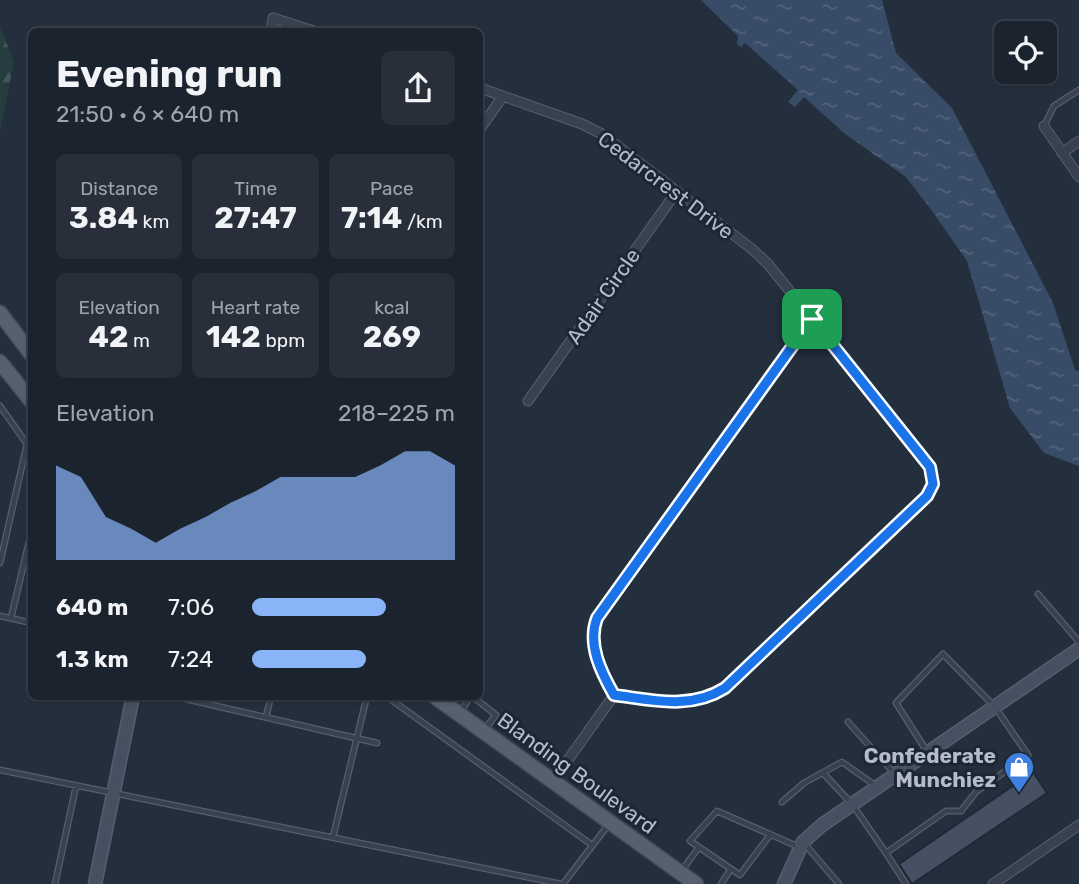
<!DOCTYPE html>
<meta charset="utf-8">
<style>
:root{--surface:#1b232e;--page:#282f3a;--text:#f1f3f6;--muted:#a0a4aa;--line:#39404a;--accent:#8ab4f8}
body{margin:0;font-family:Rubik,sans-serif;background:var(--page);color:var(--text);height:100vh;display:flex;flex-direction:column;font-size:26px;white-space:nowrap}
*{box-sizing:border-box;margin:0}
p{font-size:23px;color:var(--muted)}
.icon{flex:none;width:38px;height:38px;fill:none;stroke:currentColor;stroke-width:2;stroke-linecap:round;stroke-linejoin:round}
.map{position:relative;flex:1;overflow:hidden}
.details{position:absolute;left:28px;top:28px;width:455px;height:672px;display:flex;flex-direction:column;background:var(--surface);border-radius:10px;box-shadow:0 2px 5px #0004,0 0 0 2px var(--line)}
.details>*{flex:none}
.fabs{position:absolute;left:994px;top:21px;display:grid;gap:14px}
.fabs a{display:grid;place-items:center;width:63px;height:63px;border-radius:10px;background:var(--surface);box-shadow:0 2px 5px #0004,0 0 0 2px var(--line);font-size:35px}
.pin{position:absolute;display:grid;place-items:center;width:60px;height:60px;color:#fff;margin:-30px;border-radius:14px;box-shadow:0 4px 10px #0006}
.round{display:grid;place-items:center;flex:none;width:74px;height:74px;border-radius:10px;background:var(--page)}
.headline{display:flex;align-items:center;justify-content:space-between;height:119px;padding:0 28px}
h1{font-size:38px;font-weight:700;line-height:52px}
.metrics{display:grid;grid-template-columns:repeat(3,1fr);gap:10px;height:119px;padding:7px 28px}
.metrics div{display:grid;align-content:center;border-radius:10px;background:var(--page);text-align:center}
.metrics b{font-size:30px;font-weight:700}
.metrics small{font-size:19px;font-weight:400}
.metrics p{font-size:19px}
.chart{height:196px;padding:14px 28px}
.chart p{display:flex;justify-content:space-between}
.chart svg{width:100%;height:126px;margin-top:7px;fill:var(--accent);opacity:.7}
ul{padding:0 28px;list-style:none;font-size:23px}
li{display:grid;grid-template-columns:112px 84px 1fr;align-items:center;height:52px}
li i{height:18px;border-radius:9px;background:var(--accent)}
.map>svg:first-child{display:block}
.forest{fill:url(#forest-firs)}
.water{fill:url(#water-ripples)}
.building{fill:#455162;stroke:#1f2835;stroke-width:2}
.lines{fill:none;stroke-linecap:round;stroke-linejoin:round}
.lane-casing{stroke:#565f6c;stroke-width:7}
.street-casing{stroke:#565f6c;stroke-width:11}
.secondary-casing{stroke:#565f6c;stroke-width:15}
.primary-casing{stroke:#414a57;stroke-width:17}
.lane{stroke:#38414e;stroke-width:4.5}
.street{stroke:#38414e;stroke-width:9}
.secondary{stroke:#465061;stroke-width:12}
.primary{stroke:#56606e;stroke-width:14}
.route-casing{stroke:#fff;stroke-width:14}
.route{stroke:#1a73e8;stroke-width:9}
.labels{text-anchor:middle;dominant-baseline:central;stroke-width:6;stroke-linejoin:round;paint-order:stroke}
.street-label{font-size:21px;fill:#b4bcc9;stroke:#1d2633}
.poi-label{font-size:21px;font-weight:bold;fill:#b4bcc9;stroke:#1d2633;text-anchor:end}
</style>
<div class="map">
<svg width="1079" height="884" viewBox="0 0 1079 884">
<defs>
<pattern id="forest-firs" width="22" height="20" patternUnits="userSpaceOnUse" patternTransform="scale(1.75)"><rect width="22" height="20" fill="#263c3f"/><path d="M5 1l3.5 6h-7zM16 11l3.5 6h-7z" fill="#435659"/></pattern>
<pattern id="water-ripples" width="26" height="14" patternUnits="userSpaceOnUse" patternTransform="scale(1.75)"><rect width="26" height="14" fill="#394c67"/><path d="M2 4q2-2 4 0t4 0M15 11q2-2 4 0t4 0" fill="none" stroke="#53647b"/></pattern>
</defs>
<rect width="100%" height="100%" fill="#242f3e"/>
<path class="forest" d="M0,27L14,62L0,131Z"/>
<path class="water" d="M701,0H882L896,53L952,108L1053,303L1075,370L1079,371V466L1044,453L1010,408L967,261L932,211L906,177L844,133L804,97L795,107L788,102L798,90L745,43L741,47L737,44L738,36Z"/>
<path class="building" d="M1033,772L1047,793L912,884L899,864Z"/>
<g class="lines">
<g class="lane-casing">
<path id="lane" d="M1044,126L1054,106L1079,90
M0,406L27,444L0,563
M1038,594L1079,642
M0,616L32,623
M11,618L32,529
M173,696L377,743
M472,696L496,715L485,729
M393,701L592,845
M461,711L471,696
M266,717L271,696
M848,722L895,774
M0,770L561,884
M823,773L852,804L886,853L946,811H961L976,792L1028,755L995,707L943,654L896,703L926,750
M782,802L804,783L842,762L876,786
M770,835L740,875L690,841L717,811L799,847
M333,837L367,696
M803,842L839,884
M886,853L906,884
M683,869L699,847
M55,884L76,786
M563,884L609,824
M721,884L731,869"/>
</g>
<g class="street-casing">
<path id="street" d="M271,32L273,18L317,32
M480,88L582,124L602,134L752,249L768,264L931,466C935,479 932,485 927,496L725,688C690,710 653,700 614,695
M1044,126L1079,177
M480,129L503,96
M1062,153L1079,141
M528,401L677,191
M614,695C601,672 587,644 597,618L812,319
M553,781L614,695
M993,884L1079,825"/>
</g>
<g class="secondary-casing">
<path id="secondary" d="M95,884L133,696
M784,884L803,842L822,825L1079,649"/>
</g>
<g class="primary-casing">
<path id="primary" d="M0,313L32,355
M0,362L32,402
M434,696L696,884"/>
</g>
<use href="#lane" class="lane"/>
<use href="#street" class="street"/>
<use href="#secondary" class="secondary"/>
<use href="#primary" class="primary"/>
</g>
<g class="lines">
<g class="route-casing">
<path id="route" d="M812,319L930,467L933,484L927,496L725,688C690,710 653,700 614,695C601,672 587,644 597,618Z"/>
</g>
<use href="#route" class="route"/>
</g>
<defs>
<g id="shop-pin" transform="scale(1.575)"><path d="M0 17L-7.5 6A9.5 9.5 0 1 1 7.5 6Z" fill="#3f7fe0" stroke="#1d2633"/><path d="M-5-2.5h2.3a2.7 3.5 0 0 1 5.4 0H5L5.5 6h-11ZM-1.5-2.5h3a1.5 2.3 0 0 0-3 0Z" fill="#fff"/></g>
</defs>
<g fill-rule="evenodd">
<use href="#shop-pin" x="1019" y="767"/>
</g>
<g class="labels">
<g class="street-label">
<text transform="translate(666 185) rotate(37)">Cedarcrest Drive</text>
<text transform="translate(603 296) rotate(-55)">Adair Circle</text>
<text transform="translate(577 773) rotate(36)">Blanding Boulevard</text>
</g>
<g class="poi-label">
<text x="996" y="755">Confederate<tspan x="996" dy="24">Munchiez</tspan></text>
</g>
</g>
</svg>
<div class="fabs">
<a><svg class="icon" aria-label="locate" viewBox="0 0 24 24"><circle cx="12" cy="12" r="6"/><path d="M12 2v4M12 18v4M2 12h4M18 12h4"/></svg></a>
</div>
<div class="pin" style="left:812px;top:319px;background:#1e9e55"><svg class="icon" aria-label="arrive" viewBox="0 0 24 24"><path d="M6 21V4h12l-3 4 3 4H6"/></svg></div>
<section class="details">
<div class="headline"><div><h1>Evening run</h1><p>21:50 · 6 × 640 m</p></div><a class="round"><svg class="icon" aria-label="share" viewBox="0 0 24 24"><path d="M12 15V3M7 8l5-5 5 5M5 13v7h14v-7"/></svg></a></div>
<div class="metrics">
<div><p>Distance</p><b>3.84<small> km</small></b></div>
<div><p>Time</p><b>27:47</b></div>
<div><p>Pace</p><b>7:14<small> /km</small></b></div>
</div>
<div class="metrics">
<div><p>Elevation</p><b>42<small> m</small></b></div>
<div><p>Heart rate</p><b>142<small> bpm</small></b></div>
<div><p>kcal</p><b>269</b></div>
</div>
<div class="chart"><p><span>Elevation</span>218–225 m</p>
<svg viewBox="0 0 160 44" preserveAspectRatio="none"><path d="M0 44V11L10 15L20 29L30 33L40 38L50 33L60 29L70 24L80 20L90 15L100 15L110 15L120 15L130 11L140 6L150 6L160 11V44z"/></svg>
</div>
<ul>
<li><b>640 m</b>7:06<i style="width:66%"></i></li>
<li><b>1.3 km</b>7:24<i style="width:56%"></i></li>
</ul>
</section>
</div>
